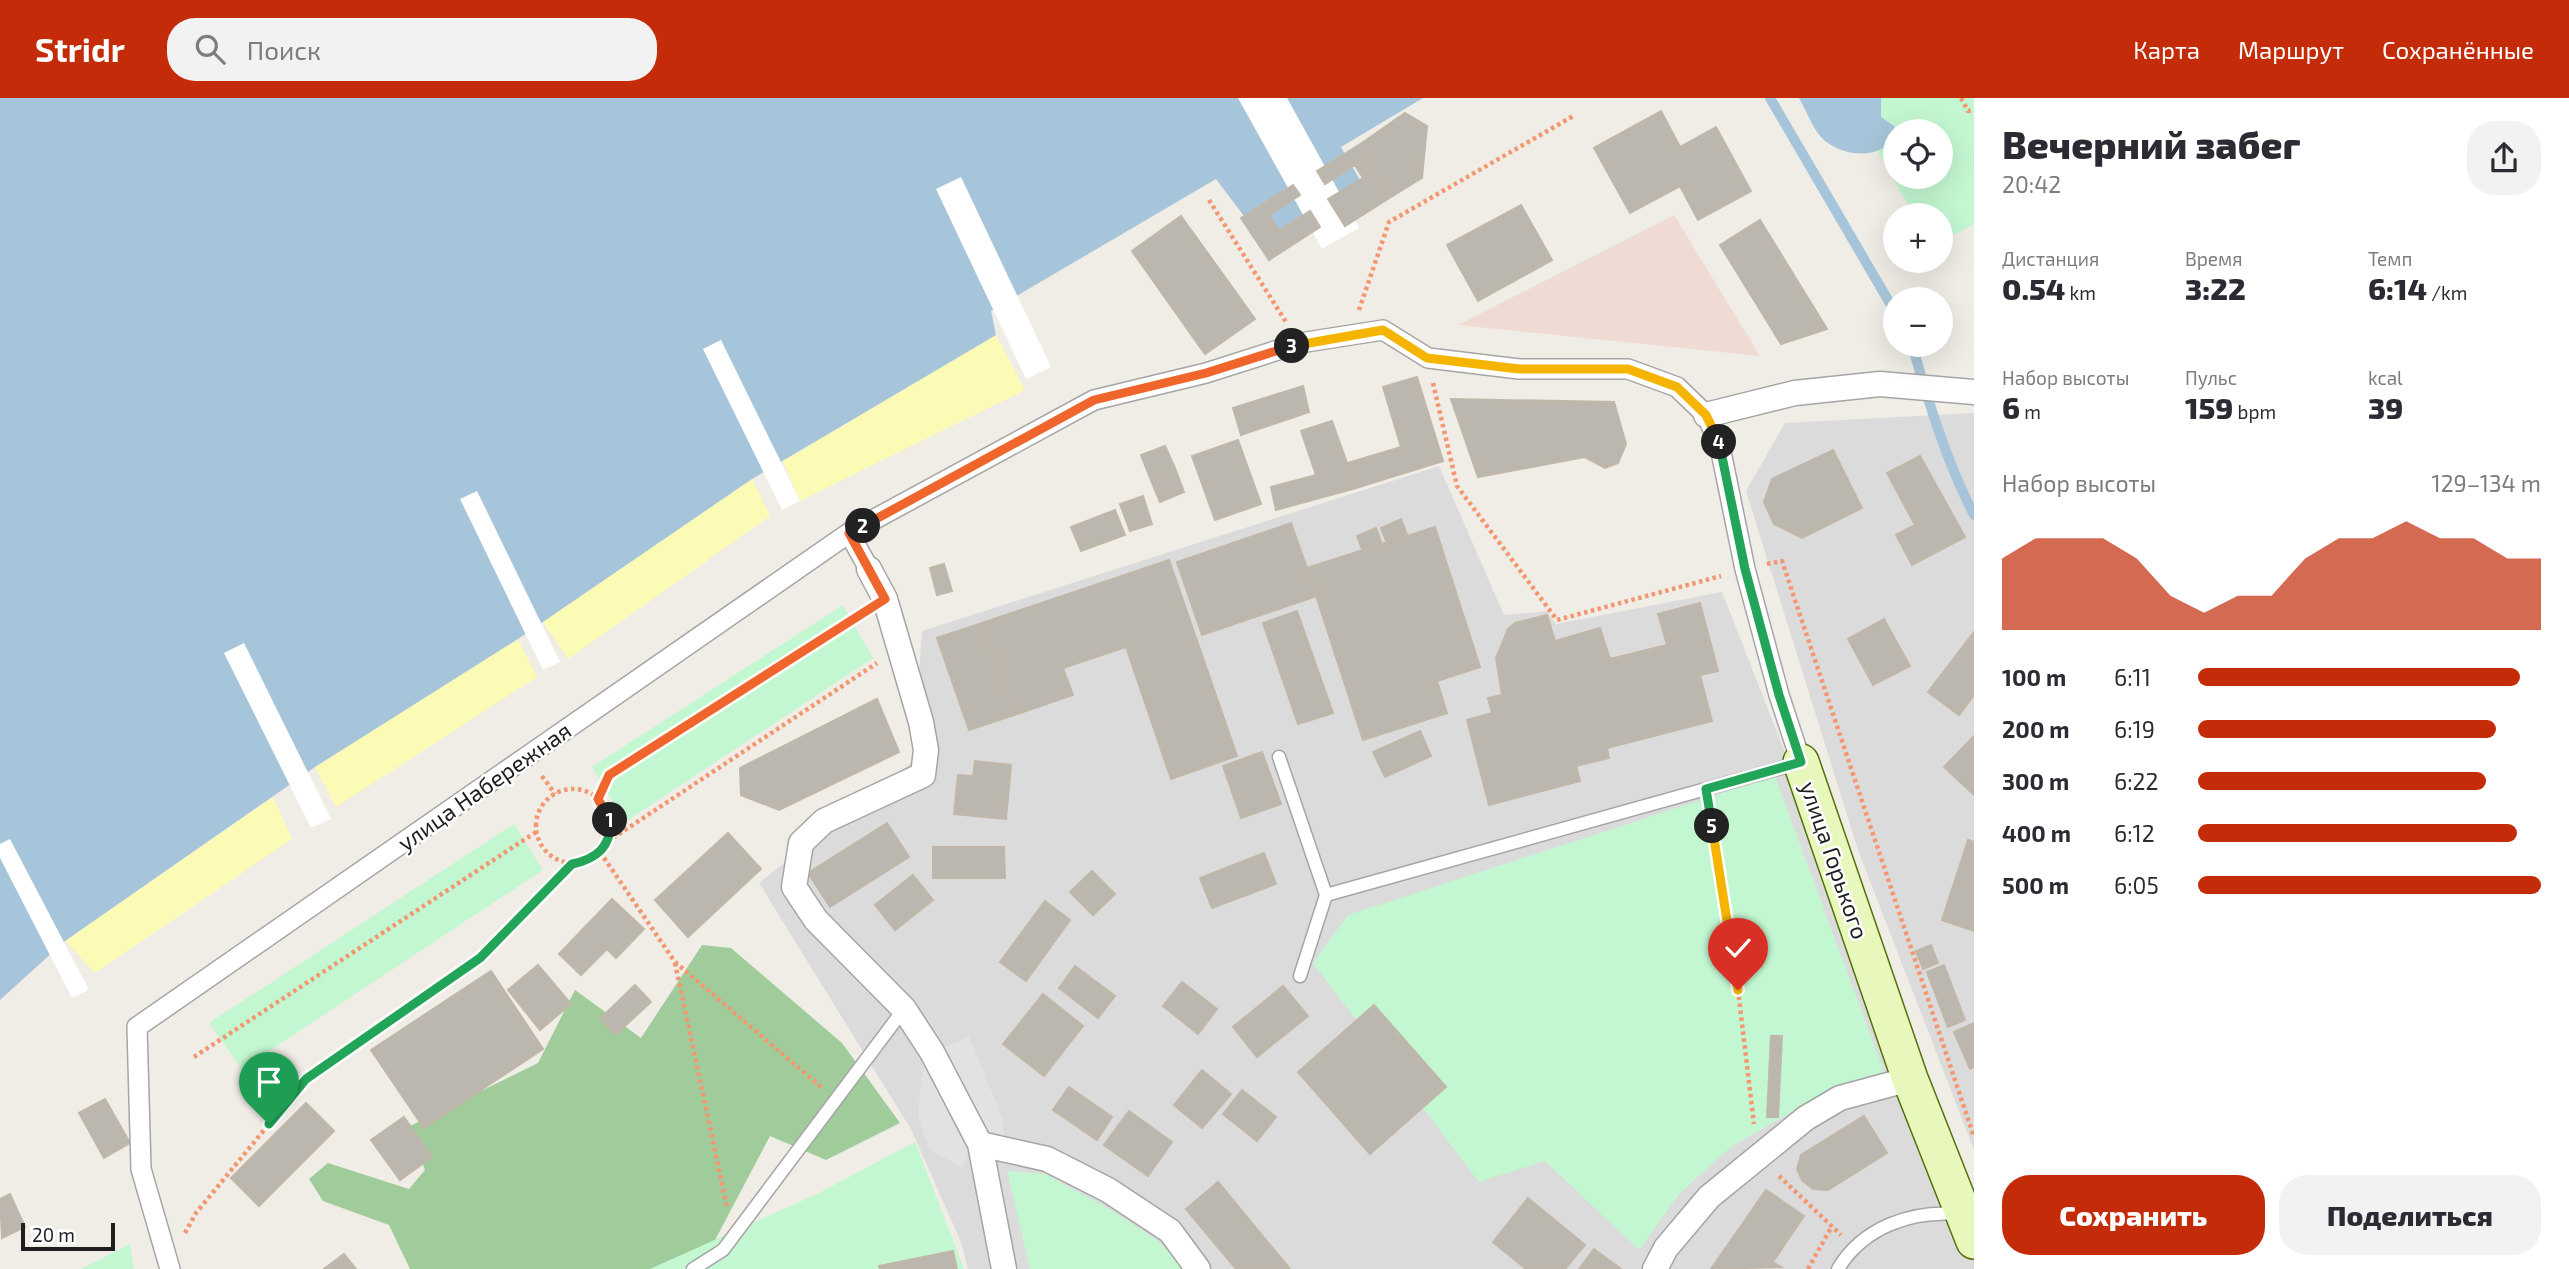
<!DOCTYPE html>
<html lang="ru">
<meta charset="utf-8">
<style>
:root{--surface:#fff;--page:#f2f2f3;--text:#2b2b33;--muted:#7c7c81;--accent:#c42c09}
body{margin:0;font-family:"Exo 2",sans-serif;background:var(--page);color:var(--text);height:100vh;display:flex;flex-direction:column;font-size:26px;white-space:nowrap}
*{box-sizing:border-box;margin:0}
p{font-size:23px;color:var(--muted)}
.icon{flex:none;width:38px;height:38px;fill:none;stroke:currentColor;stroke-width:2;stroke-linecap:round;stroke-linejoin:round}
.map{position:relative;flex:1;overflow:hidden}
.drawer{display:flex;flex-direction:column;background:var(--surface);width:595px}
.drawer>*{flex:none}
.tools{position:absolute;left:1883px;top:21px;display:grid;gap:14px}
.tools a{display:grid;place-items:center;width:70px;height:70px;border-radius:50%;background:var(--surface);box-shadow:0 7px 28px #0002;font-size:35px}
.scale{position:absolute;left:21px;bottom:18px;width:94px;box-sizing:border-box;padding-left:7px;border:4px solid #1e1e1e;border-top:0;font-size:19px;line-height:24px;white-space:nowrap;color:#1e1e1e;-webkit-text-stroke:5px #fff;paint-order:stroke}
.pin{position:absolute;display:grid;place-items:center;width:60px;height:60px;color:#fff;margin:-72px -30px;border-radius:50% 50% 50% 0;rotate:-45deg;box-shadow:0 0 7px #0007}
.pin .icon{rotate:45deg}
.km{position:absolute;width:35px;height:35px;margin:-18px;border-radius:50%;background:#222;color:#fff;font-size:19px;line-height:35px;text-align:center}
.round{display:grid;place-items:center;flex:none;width:74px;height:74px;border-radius:28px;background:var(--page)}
.summary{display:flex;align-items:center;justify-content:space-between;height:119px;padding:0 28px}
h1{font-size:38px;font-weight:800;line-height:52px}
.stats{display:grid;grid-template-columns:repeat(3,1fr);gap:10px;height:119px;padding:7px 28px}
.stats div{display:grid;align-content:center}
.stats b{font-size:30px;font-weight:800}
.stats small{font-size:19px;font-weight:400}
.stats p{font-size:19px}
.chart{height:196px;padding:14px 28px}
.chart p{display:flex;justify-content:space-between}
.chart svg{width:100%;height:126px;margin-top:7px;fill:var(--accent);opacity:.7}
.action{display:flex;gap:14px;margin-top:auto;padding:14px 28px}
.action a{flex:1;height:80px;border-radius:28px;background:var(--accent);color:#fff;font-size:28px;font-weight:800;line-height:80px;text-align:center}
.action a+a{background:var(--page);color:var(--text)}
ul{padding:0 28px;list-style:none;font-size:23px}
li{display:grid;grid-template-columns:112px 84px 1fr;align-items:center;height:52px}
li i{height:18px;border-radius:9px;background:var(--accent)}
header{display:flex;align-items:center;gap:42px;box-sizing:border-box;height:98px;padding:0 35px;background:var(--accent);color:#fff}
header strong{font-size:33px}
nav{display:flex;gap:38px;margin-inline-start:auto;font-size:24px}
.search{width:490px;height:63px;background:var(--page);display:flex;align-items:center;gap:18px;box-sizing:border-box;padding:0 24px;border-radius:28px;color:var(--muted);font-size:26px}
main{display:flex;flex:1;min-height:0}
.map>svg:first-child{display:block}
.residential{fill:#dcdbdb}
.commercial{fill:#efdbd4}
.forest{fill:#a0cc9b}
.sand{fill:#fcfbb6}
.park{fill:#c3f7d1;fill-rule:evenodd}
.parking{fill:#e2e2e2}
.water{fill:#a7c5da}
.pier{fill:#fff}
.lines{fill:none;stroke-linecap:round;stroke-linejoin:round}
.stream{stroke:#a7c5da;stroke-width:10}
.building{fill:#bbb6ae;stroke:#c0b7a8;stroke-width:2}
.service-casing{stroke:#a5a5a5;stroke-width:15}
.pedestrian-casing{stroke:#a5a5a5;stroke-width:22}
.minor-casing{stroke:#a5a5a5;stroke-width:27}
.secondary-casing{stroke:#52710a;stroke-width:38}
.path{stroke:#f49771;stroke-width:4.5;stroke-dasharray:3.5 3.5;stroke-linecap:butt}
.service{stroke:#fff;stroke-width:12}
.pedestrian{stroke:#fff;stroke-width:19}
.minor{stroke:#fff;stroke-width:24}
.secondary{stroke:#e8f7bb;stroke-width:35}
.split-1-casing{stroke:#fff;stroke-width:14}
.split-2-casing{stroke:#fff;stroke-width:14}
.split-3-casing{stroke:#fff;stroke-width:14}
.split-4-casing{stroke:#fff;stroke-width:14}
.split-5-casing{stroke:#fff;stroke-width:14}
.split-6-casing{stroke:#fff;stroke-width:14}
.split-1{stroke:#22a559;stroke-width:9}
.split-2{stroke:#f0652b;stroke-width:9}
.split-3{stroke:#f0652b;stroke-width:9}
.split-4{stroke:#f5b400;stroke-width:9}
.split-5{stroke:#22a559;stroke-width:9}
.split-6{stroke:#f5b400;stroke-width:9}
.labels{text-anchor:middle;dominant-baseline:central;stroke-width:5;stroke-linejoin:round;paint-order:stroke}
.street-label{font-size:23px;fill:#1e1e1e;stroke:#fff}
</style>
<header>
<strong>Stridr</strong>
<div class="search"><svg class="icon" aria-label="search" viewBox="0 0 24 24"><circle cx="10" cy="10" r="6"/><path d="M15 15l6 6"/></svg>Поиск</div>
<nav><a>Карта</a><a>Маршрут</a><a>Сохранённые</a></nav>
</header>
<main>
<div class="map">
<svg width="1974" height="1171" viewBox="0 0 1974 1171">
<rect width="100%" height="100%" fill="#efede5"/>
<path class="residential" d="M1974,315V1052L1858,752L1746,393L1785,325Z
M1439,368L1504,517L1547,513L1556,526L1722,494L1974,1136V1171H968L961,1144L912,1033L759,785L913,663L922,533Z"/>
<path class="commercial" d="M1674,117L1760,258L1458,227Z"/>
<path class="forest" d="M702,847L731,850L842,945L900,1025L826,1062L770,1038L713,1146L667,1171H410L389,1127L323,1103L309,1081L328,1065L409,1091L425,1072L408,1029L538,965L575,892L641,940Z"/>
<path class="sand" d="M996,237L1025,292L800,403L783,363Z
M752,381L770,418L568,561L543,524Z
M518,541L537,579L336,709L315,669Z
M273,699L292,741L95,875L65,843Z"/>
<path class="park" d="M1847,0H1974V126L1941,144V117H1914ZM1895,33H1941V79H1895Z
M843,507L873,560L625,724L592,669Z
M1775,678L1884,974L1838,987L1731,1049L1680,1095L1639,1152L1545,1063L1479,1084L1313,865L1348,817Z
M514,726L543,772L242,971L209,925Z
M915,1044L964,1171H650L819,1095Z
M1007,1073L1045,1076L1106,1109L1157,1142L1186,1171H1030Z
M130,1146L134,1171H81Z"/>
<path class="parking" d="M969,938L1003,1021L1004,1047L982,1041L939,952Z
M930,959L972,1046L962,1070L929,1051L918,1018L923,965Z"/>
<path class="water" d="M0,0H1423L1341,49L1364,89L1265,146L1216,81L991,213L996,237L752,381L518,541L315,669L65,843L0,902Z
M1799,0H1881V19L1894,28L1895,39C1879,63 1840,59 1821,39C1812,29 1806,12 1799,0Z"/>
<path class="pier" d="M1238,0H1287L1359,130L1322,151Z
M961,79L1051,269L1026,281L936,91Z
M721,242L800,403L782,412L703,251Z
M477,393L560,564L543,572L460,401Z
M244,545L331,721L311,730L224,555Z
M10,741L89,892L72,900L0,760V746Z"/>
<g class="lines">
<path class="stream" d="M1770,0L1895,214
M1912,247C1929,305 1946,363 1974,417"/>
</g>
<path class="building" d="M1661,13L1680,49L1716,29L1751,93L1698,122L1680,88L1630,115L1594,50Z
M1405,15L1427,28L1422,80L1391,99L1359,47Z
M1359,47L1391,99L1345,128L1328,101L1363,80L1355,67L1325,86L1317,73Z
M1293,87L1300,97L1269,117L1279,133L1310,113L1320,129L1269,162L1241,120Z
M1521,107L1552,162L1478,203L1447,147Z
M1181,118L1255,221L1205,256L1132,153Z
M1760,122L1827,231L1781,246L1720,147Z
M1417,279L1443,363L1356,390L1348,365L1401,349L1383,289Z
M1303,288L1309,314L1241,337L1233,310Z
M1451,301L1614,304L1626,346L1618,365L1605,370L1585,359L1478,379Z
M1332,323L1356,390L1276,412L1271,389L1316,377L1301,333Z
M1238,342L1261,406L1215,422L1192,358Z
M1165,348L1175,370L1150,380L1141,357Z
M1833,352L1862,410L1802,440L1774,426L1764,404L1772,381Z
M1920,358L1965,439L1912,467L1896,437L1915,427L1887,375Z
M1175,370L1184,394L1160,404L1150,380Z
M1143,398L1152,426L1130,433L1120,406Z
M1115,412L1125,437L1081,453L1071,429Z
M1401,421L1407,437L1387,445L1381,430Z
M1291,425L1317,498L1202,537L1177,464Z
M1435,429L1480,569L1437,583L1447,615L1363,642L1307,470Z
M1376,430L1382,447L1363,454L1357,438Z
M1169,462L1237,658L1171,681L1126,549L1063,570L1073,597L1014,617L982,525Z
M944,466L952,493L937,497L930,470Z
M1700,505L1718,573L1700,577L1712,623L1607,650L1609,660L1576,668L1580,683L1489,707L1467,622L1492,615L1488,600L1502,597L1496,560L1508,531L1515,525L1547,517L1555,543L1600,530L1610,561L1667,547L1658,516Z
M1297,513L1333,615L1298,626L1263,525Z
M1884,521L1910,568L1873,587L1848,541Z
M982,525L1014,617L969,632L937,540Z
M1974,534V597L1959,617L1928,594Z
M877,601L899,654L779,712L741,697L740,670Z
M1420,633L1431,658L1385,679L1373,654Z
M1974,638V697L1944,669Z
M1262,654L1281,706L1241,720L1223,668Z
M975,663L1011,667L1006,721L954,716L958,677L973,678Z
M887,725L909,759L830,809L808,775Z
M728,735L761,771L688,839L655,802Z
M1968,742L1974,744V833L1942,822Z
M933,749H1004L1005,780H933Z
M1264,755L1276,786L1212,810L1200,780Z
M1092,773L1115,796L1093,817L1070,794Z
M913,777L933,802L895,832L875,807Z
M612,801L644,831L616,860L607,851L581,877L559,856Z
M1045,803L1070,822L1026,883L1000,864Z
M1931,847L1938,865L1923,871L1916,853Z
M538,867L571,906L540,932L508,892Z
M1944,867L1965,922L1948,929L1927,874Z
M1075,868L1115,898L1098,920L1059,890Z
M491,873L543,951L424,1030L371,952Z
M1182,884L1217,911L1198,936L1163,908Z
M635,887L651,904L615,937L600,921Z
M1283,888L1308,918L1257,959L1233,929Z
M1043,896L1083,928L1044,978L1003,946Z
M1374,907L1446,989L1370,1056L1298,974Z
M1974,925V969L1970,971L1954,934Z
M1771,938H1782L1778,1019H1767Z
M1202,972L1231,996L1202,1030L1174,1007Z
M1069,989L1112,1019L1097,1042L1053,1012Z
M1242,992L1276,1019L1257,1043L1223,1016Z
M105,1001L130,1045L104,1060L79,1015Z
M306,1005L334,1033L259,1108L231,1080Z
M1129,1013L1172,1044L1148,1078L1104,1047Z
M1864,1018L1887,1055L1828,1092L1813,1091L1802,1082L1797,1071L1801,1057Z
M404,1019L432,1059L400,1082L371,1042Z
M1218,1084L1290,1171H1236L1186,1111Z
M1766,1092L1804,1118L1773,1164L1781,1169L1711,1171Z
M10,1096L25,1129L2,1140L0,1101Z
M1528,1100L1585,1147L1565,1171H1526L1493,1144Z
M1594,1151L1621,1171H1579Z
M953,1153L957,1171H880L879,1168Z
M344,1156L356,1171H324Z"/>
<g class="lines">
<g class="service-casing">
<path id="service" d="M1279,659L1326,797L1799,665
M1300,878L1326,797
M693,1171L723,1152L904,911
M1838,1171C1863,1129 1912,1112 1959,1116"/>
</g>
<g class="pedestrian-casing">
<path id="pedestrian" d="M849,435L869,471
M170,1171L141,1071L137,929L849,435L1094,302L1206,275L1300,245L1383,232L1428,260L1519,271H1628L1677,289L1706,317L1719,344L1745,471L1779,597L1801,664"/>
</g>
<g class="minor-casing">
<path id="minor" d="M1706,317L1795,295L1880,286L1974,294
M869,471L885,501L921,624L926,652L923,677L824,723L801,745L794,789L816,822L904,911L932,954L980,1046L1004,1171
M980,1046L1047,1061L1108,1092L1170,1133L1198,1171
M1655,1171L1666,1150L1709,1099L1806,1020L1840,1000L1910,981"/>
</g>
<g class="secondary-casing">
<path id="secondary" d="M1801,664L1910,981L1974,1143"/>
</g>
<path class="path" d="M1961,0L1968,13L1974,12
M1209,102L1286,224
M1359,212L1389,124L1575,17
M1433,285L1457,388L1557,522L1721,478
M1767,466L1782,463L1974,1039
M542,678L555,696
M536 728a37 37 0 1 1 74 0a37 37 0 1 1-74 0Z
M598,700L609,677L861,516
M1709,712L1738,892L1754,1026
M607,744L877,565
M600,754L675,864L821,989
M675,865L727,1109
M194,959L536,734
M1779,1078L1841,1137
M185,1135L196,1115L306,981L480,860L572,766
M1808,1171L1832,1128"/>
<use href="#service" class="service"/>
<use href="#pedestrian" class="pedestrian"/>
<use href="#minor" class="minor"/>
<use href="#secondary" class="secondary"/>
</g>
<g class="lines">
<g class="split-1-casing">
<path id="split-1" d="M269,1026L306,981L480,860L572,766C596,761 612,749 610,722"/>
</g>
<g class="split-2-casing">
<path id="split-2" d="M610,722L598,701L609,677L885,501L849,435L863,428"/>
</g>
<g class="split-3-casing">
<path id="split-3" d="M863,428L1094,302L1206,275L1292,248"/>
</g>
<g class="split-4-casing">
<path id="split-4" d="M1292,248L1383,232L1427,260L1519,271H1628L1677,289L1706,317L1719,344"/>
</g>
<g class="split-5-casing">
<path id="split-5" d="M1712,728L1706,691L1801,664L1779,597L1745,471L1719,344"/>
</g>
<g class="split-6-casing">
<path id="split-6" d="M1712,728L1738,892"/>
</g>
<use href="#split-1" class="split-1"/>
<use href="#split-2" class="split-2"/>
<use href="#split-3" class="split-3"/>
<use href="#split-4" class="split-4"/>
<use href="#split-5" class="split-5"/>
<use href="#split-6" class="split-6"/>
</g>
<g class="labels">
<g class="street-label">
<text transform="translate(484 688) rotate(-35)">улица Набережная</text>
<text transform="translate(1835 762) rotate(71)">улица Горького</text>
</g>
</g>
</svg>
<div class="tools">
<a><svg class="icon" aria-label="locate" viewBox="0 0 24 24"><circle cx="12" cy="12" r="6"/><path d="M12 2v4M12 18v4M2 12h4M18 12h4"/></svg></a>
<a>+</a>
<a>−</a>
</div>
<div class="scale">20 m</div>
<div class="pin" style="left:269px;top:1026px;background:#1e9e55"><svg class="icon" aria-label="arrive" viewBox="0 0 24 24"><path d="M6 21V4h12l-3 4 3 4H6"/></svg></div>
<div class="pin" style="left:1738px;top:892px;background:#d93025"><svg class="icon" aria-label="check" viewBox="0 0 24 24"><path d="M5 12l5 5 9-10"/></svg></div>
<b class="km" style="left:610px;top:722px">1</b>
<b class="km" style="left:863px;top:428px">2</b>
<b class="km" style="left:1292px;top:248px">3</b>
<b class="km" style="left:1719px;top:344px">4</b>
<b class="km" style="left:1712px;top:728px">5</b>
</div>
<section class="drawer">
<div class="summary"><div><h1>Вечерний забег</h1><p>20:42</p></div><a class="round"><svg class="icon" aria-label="share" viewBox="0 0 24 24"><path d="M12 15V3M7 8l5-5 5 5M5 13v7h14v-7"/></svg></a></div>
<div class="stats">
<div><p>Дистанция</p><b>0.54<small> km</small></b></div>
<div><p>Время</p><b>3:22</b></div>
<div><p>Темп</p><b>6:14<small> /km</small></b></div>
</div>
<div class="stats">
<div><p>Набор высоты</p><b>6<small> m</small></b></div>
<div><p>Пульс</p><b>159<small> bpm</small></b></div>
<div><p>kcal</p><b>39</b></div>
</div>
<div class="chart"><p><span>Набор высоты</span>129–134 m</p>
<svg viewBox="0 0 160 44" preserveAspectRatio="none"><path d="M0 44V19L10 12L20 12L30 12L40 19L50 32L60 38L70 32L80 32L90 19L100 12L110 12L120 6L130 12L140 12L150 19L160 19V44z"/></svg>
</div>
<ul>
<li><b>100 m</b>6:11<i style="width:94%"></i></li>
<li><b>200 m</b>6:19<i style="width:87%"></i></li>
<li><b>300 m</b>6:22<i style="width:84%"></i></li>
<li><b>400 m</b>6:12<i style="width:93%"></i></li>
<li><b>500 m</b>6:05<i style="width:100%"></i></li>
</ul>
<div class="action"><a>Сохранить</a><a>Поделиться</a></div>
</section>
</main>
